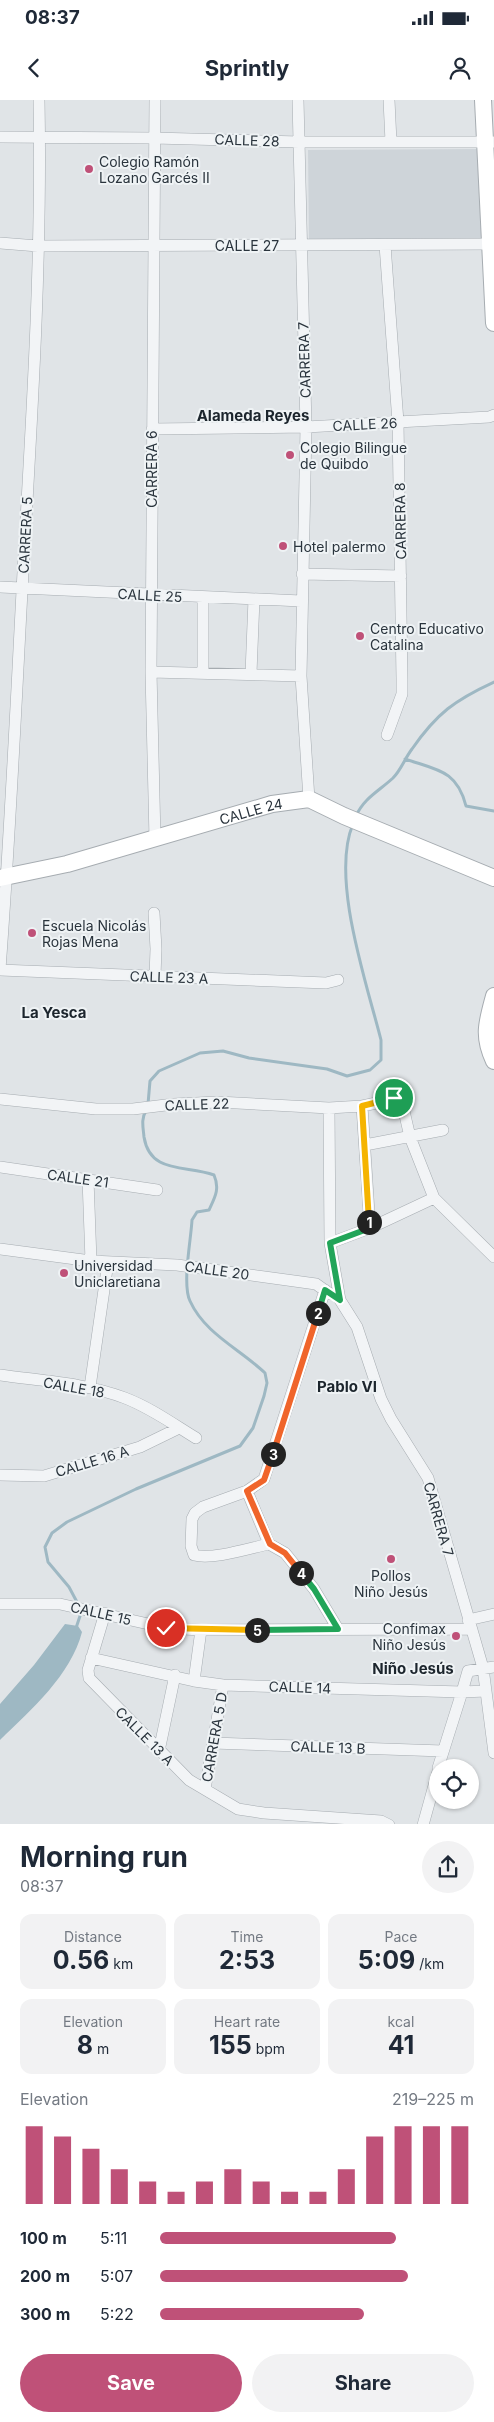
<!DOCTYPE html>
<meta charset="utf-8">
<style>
:root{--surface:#fff;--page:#f2f2f3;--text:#1f2937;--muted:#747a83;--accent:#bf5178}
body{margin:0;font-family:Inter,sans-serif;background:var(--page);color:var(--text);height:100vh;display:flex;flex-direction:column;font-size:19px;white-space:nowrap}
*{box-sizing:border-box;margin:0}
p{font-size:16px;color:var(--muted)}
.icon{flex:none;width:28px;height:28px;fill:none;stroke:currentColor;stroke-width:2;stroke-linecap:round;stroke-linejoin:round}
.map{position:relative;height:1724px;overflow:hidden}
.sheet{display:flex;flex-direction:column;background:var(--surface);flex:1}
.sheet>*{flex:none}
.tools{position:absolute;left:429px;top:1659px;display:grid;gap:10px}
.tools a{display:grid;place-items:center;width:50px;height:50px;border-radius:50%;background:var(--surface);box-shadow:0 1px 4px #0004;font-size:25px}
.pin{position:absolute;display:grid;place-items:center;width:42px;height:42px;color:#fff;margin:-21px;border:2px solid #fff;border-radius:50%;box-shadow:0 1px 5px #0007}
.km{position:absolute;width:25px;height:25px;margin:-12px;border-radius:50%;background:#222;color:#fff;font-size:14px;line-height:25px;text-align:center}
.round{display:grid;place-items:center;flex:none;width:52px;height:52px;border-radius:26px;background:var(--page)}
.headline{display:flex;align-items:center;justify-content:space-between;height:85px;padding:0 20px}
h1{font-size:28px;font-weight:700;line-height:38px}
.metrics{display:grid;grid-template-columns:repeat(3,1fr);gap:8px;height:85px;padding:5px 20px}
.metrics div{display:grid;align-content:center;border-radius:12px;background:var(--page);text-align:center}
.metrics b{font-size:25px;font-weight:700}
.metrics small{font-size:14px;font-weight:400}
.metrics p{font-size:14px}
.chart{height:140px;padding:10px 20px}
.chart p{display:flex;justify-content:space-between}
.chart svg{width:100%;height:90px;margin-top:5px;stroke:var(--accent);stroke-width:6}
.button{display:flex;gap:10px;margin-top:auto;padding:10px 20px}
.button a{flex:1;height:58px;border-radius:30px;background:var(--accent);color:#fff;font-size:20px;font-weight:700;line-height:58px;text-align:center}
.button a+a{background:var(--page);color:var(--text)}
ul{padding:0 20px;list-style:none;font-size:16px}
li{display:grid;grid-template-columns:80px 60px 1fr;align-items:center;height:38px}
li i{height:12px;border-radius:6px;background:var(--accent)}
.status{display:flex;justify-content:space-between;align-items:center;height:35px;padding:0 25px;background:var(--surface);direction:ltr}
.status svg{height:14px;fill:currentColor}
header{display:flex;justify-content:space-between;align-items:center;height:65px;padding:0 20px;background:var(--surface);font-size:22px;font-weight:700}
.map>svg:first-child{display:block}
.built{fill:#ced4d9}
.water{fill:#9eb8c3}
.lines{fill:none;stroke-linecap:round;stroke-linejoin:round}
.stream{stroke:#9eb8c3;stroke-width:3}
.street-casing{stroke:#a6acb1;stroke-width:12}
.secondary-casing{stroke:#a6acb1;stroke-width:18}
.street{stroke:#f2f4f6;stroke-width:11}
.secondary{stroke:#fff;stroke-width:16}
.split-1-casing{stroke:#fff;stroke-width:10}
.split-2-casing{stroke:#fff;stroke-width:10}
.split-3-casing{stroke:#fff;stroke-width:10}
.split-4-casing{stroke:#fff;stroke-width:10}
.split-5-casing{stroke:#fff;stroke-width:10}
.split-6-casing{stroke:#fff;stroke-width:10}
.split-1{stroke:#f5b400;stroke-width:6}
.split-2{stroke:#22a559;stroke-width:6}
.split-3{stroke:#f0652b;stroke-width:6}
.split-4{stroke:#f0652b;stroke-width:6}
.split-5{stroke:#22a559;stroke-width:6}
.split-6{stroke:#f5b400;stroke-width:6}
.poi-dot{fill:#bf5178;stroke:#eff3f5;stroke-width:2}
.labels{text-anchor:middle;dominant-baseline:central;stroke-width:4;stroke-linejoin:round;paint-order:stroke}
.street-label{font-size:14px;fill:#2a343d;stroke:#eff3f5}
.poi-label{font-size:14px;fill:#2a343d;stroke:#eff3f5;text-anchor:start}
.neighbourhood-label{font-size:15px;font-weight:bold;fill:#1c252d;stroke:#eff3f5}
</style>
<div class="status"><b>08:37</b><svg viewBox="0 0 49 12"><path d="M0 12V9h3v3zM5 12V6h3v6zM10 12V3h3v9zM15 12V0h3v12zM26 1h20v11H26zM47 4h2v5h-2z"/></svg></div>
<header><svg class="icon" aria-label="back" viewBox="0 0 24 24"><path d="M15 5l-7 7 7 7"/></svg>Sprintly<svg class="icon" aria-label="person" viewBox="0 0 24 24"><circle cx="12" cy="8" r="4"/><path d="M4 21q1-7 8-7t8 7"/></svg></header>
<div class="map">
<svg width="494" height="1725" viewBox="0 0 494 1725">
<rect width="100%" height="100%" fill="#e0e4e7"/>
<path class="built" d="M479,49L483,139H309L308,50Z"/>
<path class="water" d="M65,1524L78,1526L82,1532C71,1575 31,1610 0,1640V1604L34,1565Z"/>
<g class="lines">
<path class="stream" d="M405,659C437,670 457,670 466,706L494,711
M356,716C364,698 379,691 393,678C401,670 405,658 412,649C437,613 455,600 494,582
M148,1004L150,981L159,971L200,953L223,951L249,958L327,969L347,976L370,970L381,960V940C367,884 330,778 353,724
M78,1504L69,1487L48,1462L45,1447L52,1433L67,1422L136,1389L240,1346L253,1328L264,1296L267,1283L265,1273C240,1249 205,1234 190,1201C182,1184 191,1140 192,1120L197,1112L209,1110C215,1097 220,1089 214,1075C185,1065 150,1074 144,1037C143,1026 141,1020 146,1010
M76,1528L80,1516L79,1510"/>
<g class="street-casing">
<path id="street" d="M155,0L151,572L155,739
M298,0L306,327L301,576L309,699
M389,0L391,42
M0,37L154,38L299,42H494
M0,143L38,146L494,144
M385,145L398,322L402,579V594L387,635
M152,329L306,327L489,317L494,315
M302,474L401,476
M0,487L301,501
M151,572L301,576
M203,573V498
M251,573L254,499
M154,813L156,849L155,876
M0,869C10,737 16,604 23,472C32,315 42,157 39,0
M0,870L326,883L338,880
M0,999L96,1009H133L174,1004L218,1002L329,1008L362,1006L401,998L410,1037L434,1098L494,1157
M362,1006L370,1128
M329,1008L330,1143L340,1200L357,1227L381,1299L391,1319L428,1378L483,1568L494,1653
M365,1045L443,1030
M0,1067L157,1090
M88,1079L91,1161
M330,1143L370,1128L434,1098
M0,1149L91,1161L177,1165L316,1184L330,1194
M0,1275C42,1281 86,1283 125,1298C151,1308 173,1324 196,1338
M90,1287L108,1162
M0,1375L44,1376L140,1347L179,1328
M247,1391L269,1444L285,1453L314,1489L338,1529
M269,1444C250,1448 213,1460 194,1455L191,1446L192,1419L195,1413L203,1407L247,1391L264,1379L325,1190
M0,1504H60L166,1528L201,1530L470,1529
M105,1513L88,1570L89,1578L189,1680L238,1709L264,1713L381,1721L389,1725
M468,1520L494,1514
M91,1558L194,1581L223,1585L462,1592L468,1571L494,1567
M194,1581L201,1530
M213,1643L443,1651
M159,1651L175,1575
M438,1668L462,1592L486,1591
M205,1689L223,1585
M423,1725L438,1671"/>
</g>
<g class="secondary-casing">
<g id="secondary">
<path d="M483,0L494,223"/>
<path id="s1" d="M0,778L67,764L272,704L309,699L344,716L494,778"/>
<path d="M494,896C487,922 482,936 494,961"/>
</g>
</g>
<use href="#street" class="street"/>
<use href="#secondary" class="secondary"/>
</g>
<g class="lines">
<g class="split-1-casing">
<path id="split-1" d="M369,1122L362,1006L394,998"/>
</g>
<g class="split-2-casing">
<path id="split-2" d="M318,1213L325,1190L340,1200L330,1143L370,1128L369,1122"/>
</g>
<g class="split-3-casing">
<path id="split-3" d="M273,1354L318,1213"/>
</g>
<g class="split-4-casing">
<path id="split-4" d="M273,1354L264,1380L247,1391L270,1444L285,1453L301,1473"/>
</g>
<g class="split-5-casing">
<path id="split-5" d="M257,1530L338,1529L314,1489L301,1473"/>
</g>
<g class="split-6-casing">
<path id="split-6" d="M166,1528L257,1530"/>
</g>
<use href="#split-1" class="split-1"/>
<use href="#split-2" class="split-2"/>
<use href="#split-3" class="split-3"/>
<use href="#split-4" class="split-4"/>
<use href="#split-5" class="split-5"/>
<use href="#split-6" class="split-6"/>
</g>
<g class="poi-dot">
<circle cx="89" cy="69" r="5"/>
<circle cx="290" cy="355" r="5"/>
<circle cx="283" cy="446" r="5"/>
<circle cx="360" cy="536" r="5"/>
<circle cx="32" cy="833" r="5"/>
<circle cx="64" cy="1173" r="5"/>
<circle cx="391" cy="1459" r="5"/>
<circle cx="456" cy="1536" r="5"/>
</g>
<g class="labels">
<g class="street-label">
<text transform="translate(247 40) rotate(2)">CALLE 28</text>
<text x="247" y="145">CALLE 27</text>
<text transform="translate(304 260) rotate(-92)">CARRERA 7</text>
<text transform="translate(365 324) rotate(-3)">CALLE 26</text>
<text transform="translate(151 369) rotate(-90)">CARRERA 6</text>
<text transform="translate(400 421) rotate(-91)">CARRERA 8</text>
<text transform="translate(25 435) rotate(-87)">CARRERA 5</text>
<text transform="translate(150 495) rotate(3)">CALLE 25</text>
<text stroke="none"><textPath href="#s1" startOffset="260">CALLE 24</textPath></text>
<text transform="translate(169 877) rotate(2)">CALLE 23 A</text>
<text transform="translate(197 1004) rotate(-2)">CALLE 22</text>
<text transform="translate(78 1078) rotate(8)">CALLE 21</text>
<text transform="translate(217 1170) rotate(8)">CALLE 20</text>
<text transform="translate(74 1287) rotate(10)">CALLE 18</text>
<text transform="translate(92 1361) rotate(-17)">CALLE 16 A</text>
<text transform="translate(439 1419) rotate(74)">CARRERA 7</text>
<text transform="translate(101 1513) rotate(13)">CALLE 15</text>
<text transform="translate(300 1587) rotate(2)">CALLE 14</text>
<text transform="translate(145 1636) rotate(45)">CALLE 13 A</text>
<text transform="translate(214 1637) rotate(-80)">CARRERA 5 D</text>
<text transform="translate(328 1647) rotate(2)">CALLE 13 B</text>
</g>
<g class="poi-label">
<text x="99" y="61">Colegio Ramón<tspan x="99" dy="16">Lozano Garcés II</tspan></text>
<text x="300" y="347">Colegio Bilingue<tspan x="300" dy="16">de Quibdo</tspan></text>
<text x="293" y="446">Hotel palermo</text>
<text x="370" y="528">Centro Educativo<tspan x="370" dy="16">Catalina</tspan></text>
<text x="42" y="825">Escuela Nicolás<tspan x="42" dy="16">Rojas Mena</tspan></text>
<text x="74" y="1165">Universidad<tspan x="74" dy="16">Uniclaretiana</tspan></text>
<text x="391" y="1475" text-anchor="middle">Pollos<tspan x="391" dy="16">Niño Jesús</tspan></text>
<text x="446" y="1528" text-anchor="end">Confimax<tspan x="446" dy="16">Niño Jesús</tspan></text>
</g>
<g class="neighbourhood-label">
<text x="253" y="315">Alameda Reyes</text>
<text x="54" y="912">La Yesca</text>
<text x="347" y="1286">Pablo VI</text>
<text x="413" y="1568">Niño Jesús</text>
</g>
</g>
</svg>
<div class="tools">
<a><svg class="icon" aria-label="locate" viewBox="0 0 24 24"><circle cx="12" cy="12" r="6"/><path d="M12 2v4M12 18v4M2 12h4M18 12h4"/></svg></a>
</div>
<div class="pin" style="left:394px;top:998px;background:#1e9e55"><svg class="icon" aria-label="arrive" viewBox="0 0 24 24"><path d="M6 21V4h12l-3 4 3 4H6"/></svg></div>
<div class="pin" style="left:166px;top:1528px;background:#d93025"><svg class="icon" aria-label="check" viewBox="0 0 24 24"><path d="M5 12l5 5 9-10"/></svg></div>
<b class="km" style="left:369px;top:1122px">1</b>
<b class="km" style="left:318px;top:1213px">2</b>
<b class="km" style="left:273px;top:1354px">3</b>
<b class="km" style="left:301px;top:1473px">4</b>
<b class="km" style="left:257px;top:1530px">5</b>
</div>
<section class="sheet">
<div class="headline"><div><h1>Morning run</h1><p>08:37</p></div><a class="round"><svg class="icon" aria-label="share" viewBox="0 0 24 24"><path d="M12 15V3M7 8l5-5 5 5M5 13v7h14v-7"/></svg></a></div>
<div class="metrics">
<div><p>Distance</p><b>0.56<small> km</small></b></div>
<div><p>Time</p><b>2:53</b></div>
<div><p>Pace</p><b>5:09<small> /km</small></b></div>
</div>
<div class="metrics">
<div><p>Elevation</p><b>8<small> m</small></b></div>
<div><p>Heart rate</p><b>155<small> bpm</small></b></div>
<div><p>kcal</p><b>41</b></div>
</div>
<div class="chart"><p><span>Elevation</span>219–225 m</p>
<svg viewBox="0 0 160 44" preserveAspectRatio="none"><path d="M5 44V6M15 44V11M25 44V17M35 44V27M45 44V33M55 44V38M65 44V33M75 44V27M85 44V33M95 44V38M105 44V38M115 44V27M125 44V11M135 44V6M145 44V6M155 44V6"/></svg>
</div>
<ul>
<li><b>100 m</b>5:11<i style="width:75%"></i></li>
<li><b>200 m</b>5:07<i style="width:79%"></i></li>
<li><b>300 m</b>5:22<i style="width:65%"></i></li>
</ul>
<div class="button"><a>Save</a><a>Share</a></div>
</section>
